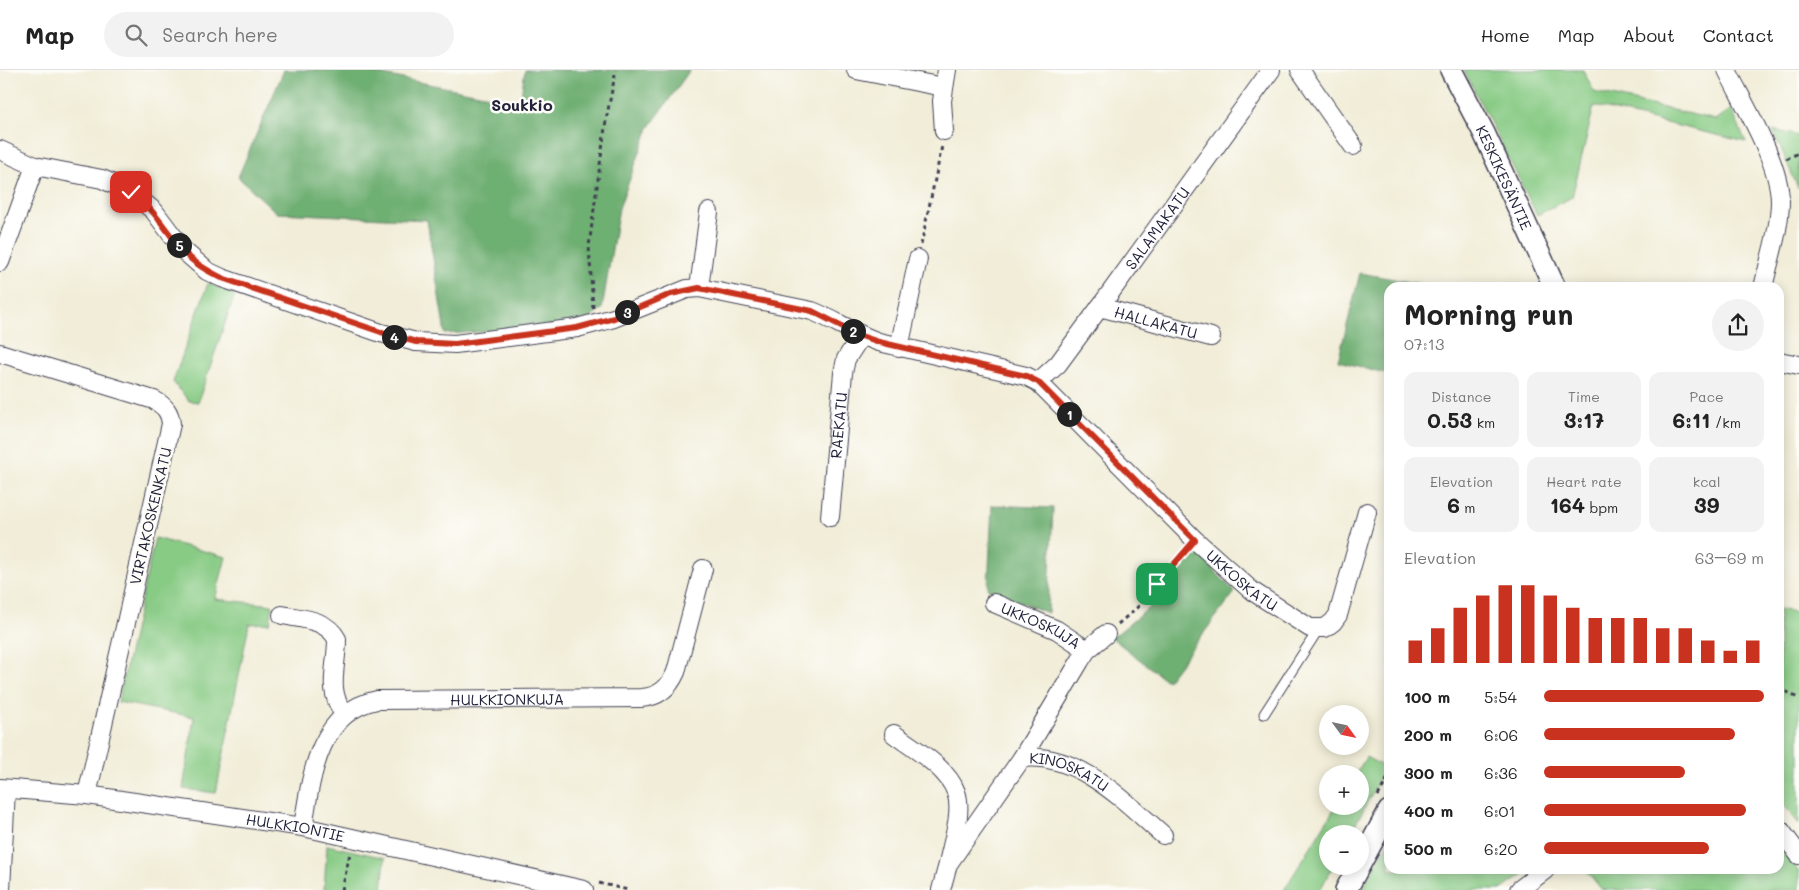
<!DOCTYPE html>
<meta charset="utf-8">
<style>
:root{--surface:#fff;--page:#f2f2f2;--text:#222;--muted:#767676;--line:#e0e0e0;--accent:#c8321e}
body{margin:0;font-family:Mali,sans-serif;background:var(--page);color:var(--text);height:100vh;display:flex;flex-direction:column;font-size:19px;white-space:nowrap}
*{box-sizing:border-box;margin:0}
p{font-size:16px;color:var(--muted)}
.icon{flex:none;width:28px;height:28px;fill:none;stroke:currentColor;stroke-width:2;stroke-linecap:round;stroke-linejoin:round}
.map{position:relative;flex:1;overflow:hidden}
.drawer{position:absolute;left:1384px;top:212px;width:400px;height:592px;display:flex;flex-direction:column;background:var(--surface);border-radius:15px;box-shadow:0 2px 12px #0003}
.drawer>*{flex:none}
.needle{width:32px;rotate:123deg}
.fabs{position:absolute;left:1319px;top:635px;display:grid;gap:10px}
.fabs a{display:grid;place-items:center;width:50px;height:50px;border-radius:50%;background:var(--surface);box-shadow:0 2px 12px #0003;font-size:25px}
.pin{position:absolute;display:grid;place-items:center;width:42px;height:42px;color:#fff;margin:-21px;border-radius:10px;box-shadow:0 2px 8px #0006}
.km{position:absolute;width:25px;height:25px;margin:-12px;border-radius:50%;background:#222;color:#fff;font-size:14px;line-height:25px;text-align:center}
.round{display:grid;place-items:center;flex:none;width:52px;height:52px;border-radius:26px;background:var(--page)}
.head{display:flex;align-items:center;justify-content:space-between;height:85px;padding:0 20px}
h1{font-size:28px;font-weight:700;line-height:38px}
.stats{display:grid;grid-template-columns:repeat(3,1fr);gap:8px;height:85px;padding:5px 20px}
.stats div{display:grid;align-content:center;border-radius:12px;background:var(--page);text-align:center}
.stats b{font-size:21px;font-weight:700}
.stats small{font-size:14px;font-weight:400}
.stats p{font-size:14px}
.chart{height:140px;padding:10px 20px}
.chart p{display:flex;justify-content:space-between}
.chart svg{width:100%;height:90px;margin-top:5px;stroke:var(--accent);stroke-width:6}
ul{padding:0 20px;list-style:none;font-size:16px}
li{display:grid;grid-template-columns:80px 60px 1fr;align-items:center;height:38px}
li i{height:12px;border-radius:6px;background:var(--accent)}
header{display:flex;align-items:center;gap:30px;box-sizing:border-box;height:70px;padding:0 25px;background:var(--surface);border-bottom:1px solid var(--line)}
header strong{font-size:24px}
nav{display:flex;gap:28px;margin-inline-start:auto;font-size:18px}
.search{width:350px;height:45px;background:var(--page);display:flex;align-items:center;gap:12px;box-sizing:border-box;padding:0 18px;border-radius:28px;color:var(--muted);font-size:19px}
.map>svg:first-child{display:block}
.green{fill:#88cb85;stroke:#557660}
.forest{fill:#6eaf72;stroke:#486856}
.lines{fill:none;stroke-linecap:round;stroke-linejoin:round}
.service-casing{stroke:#414053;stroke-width:11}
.minor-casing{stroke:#414053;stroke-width:20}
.tertiary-casing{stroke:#414053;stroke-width:24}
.path{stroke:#414053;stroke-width:3;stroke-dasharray:4 4;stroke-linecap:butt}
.service{stroke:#fff;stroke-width:9}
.minor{stroke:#fff;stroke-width:18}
.tertiary{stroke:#fff;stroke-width:21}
.route-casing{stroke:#fff;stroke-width:10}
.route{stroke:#c8321e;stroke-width:6}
.labels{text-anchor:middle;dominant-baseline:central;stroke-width:5;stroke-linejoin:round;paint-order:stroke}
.street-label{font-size:15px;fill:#22223b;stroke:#fdfcf7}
.neighbourhood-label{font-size:16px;font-weight:bold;fill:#22223b;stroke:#fdfcf7}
</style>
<header>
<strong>Map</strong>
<div class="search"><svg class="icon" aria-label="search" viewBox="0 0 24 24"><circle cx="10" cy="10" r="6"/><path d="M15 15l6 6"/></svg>Search here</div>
<nav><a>Home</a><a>Map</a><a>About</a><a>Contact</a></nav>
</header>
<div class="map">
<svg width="1799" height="820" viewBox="0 0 1799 820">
<rect width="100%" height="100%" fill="#fdfcf7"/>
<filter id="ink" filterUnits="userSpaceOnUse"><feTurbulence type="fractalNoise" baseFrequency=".02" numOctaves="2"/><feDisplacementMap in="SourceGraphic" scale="10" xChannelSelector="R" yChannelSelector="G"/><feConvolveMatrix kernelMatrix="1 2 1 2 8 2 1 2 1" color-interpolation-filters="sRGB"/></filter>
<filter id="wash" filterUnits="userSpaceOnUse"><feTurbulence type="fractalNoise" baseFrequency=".0096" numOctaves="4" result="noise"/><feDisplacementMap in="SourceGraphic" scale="20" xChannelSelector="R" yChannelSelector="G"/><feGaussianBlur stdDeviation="1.12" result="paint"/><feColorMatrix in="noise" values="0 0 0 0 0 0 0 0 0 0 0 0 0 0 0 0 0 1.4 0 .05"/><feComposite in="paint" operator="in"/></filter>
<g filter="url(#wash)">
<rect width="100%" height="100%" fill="#f1edd8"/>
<path class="green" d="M1464,0H1583L1594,22L1716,50L1731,39L1746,72L1594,36L1572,127L1537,145Z
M1773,60L1799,66L1798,118Z
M208,213L235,224L198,332L189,331L173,312Z
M155,468L226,487L215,529L273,535L270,553L249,554L216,723L183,719L194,647L118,632Z
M1779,539L1799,543V754L1779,729Z
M1366,687L1386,698L1350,764H1328V796H1333L1320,820H1284L1336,736H1360V704H1356Z
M1389,770V800H1529L1501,820H1362Z
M1779,774L1799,802V820H1602L1586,800H1779Z
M327,775L385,788L382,820H324Z"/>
<path class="forest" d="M284,0H358L520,32L525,0H690L649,58L619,138L602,239L589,249L544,258L445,264L427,150L277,143L238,107Z
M1360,203L1439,217L1389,218V304L1338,291Z
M992,435L1053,438L1048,543L988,519Z
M1195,481L1235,522L1167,611L1112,568L1156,532Z"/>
</g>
<g filter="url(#ink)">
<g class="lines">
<g class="service-casing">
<path id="service" d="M1264,644L1318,560"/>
</g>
<g class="minor-casing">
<g id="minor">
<path d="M856,0L943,17"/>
<path d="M1300,0L1353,76"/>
<path d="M1727,0C1744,35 1780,93 1780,131C1780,159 1769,190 1763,218"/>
<path d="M944,61L942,31L947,0"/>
<path id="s1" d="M0,80L35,96L102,109L131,122L154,141L184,181L207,201L222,208L381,263L416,272L435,273L455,274L577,258L614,248L687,219L699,218L812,241C835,250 855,264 879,272L1026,306L1038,312L1195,470L1252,521L1310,558H1325L1333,552L1338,545L1367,442"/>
<path d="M0,192L35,96"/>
<path d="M699,218L709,142"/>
<path id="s2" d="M1100,237L1211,267"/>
<path d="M899,278L918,189"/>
<path d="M0,283L154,330C165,336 170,342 171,354L87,725"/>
<path d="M1779,291L1799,295"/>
<path id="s3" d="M1038,312L1058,294L1100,237L1271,0"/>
<path id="s4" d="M830,447L843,303L846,289L861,266"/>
<path id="s5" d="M994,533L1057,560L1087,580"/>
<path d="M282,545C303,549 326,549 337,569C337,598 326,619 344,644"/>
<path d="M894,664C914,679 947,697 956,722C963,741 953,770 949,789"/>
<path d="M1022,688L1080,591L1087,580L1106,564"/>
<path id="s6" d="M0,718L87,725L303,757L584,820"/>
<path id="s7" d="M303,757C311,707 318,642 377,630L641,628C659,627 669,618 676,602L703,499"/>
<path d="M1779,758L1799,785"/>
<path d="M1,820L6,719"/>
<path id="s8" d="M941,820L948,794L1022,688C1078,682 1124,731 1163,765"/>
<path d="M1519,820L1545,800"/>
</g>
</g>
<g class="tertiary-casing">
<g id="tertiary">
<path id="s9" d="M1451,0L1484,63L1555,218"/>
<path d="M1360,794L1389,741"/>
<path d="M1346,820L1359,796"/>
</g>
</g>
<path class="path" d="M1786,89L1799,83
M921,175L942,76
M593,238L589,176L606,50L616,0
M1118,554L1140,535L1185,482
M1779,617L1799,629
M1378,726L1389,706
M599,813L628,820
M342,820L350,783"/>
<use href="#service" class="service"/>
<use href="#minor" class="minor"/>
<use href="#tertiary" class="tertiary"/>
</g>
</g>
<g class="lines" filter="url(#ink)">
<g class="route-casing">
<path id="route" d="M131,122C154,138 165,160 183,181C193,193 208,201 222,208L381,262L416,272L455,274L577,258L614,248L671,224L699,218L812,241L861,266L879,272L1026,306L1038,312L1195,470L1157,514"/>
</g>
<use href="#route" class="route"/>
</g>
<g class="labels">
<g class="street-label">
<text stroke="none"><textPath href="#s9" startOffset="120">KESKIKESÄNTIE</textPath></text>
<text stroke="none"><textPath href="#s3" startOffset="195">SALAMAKATU</textPath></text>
<text stroke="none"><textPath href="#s2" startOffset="58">HALLAKATU</textPath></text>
<text stroke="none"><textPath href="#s4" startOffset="92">RAEKATU</textPath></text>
<text transform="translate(150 446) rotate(-77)">VIRTAKOSKENKATU</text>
<text stroke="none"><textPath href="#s1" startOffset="1399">UKKOSKATU</textPath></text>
<text stroke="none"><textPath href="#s5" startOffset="52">UKKOSKUJA</textPath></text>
<text stroke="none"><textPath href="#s7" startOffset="288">HULKKIONKUJA</textPath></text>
<text stroke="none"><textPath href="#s8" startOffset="206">KINOSKATU</textPath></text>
<text stroke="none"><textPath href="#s6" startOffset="298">HULKKIONTIE</textPath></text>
</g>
<g class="neighbourhood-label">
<text x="522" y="34">Soukkio</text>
</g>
</g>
</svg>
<div class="fabs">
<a><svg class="needle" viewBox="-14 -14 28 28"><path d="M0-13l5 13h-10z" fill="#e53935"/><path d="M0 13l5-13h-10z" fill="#767676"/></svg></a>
<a>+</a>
<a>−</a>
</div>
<div class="pin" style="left:1157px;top:514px;background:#1e9e55"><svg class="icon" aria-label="arrive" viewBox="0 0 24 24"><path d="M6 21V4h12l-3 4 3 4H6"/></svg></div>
<div class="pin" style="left:131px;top:122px;background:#d93025"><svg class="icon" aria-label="check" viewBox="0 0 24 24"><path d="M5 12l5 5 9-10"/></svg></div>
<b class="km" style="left:1069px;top:344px">1</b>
<b class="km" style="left:853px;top:261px">2</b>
<b class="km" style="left:627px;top:242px">3</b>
<b class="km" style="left:394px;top:267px">4</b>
<b class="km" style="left:179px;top:175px">5</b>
<section class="drawer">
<div class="head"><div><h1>Morning run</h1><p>07:13</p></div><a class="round"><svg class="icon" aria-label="share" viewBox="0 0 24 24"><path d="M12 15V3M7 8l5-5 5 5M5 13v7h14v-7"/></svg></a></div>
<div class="stats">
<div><p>Distance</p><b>0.53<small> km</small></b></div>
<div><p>Time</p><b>3:17</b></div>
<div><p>Pace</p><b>6:11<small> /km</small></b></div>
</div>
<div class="stats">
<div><p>Elevation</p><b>6<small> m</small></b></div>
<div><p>Heart rate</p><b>164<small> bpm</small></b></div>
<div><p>kcal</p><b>39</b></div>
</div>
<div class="chart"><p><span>Elevation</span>63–69 m</p>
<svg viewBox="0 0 160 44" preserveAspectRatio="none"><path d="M5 44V33M15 44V27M25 44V17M35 44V11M45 44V6M55 44V6M65 44V11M75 44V17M85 44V22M95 44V22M105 44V22M115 44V27M125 44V27M135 44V33M145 44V38M155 44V33"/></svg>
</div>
<ul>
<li><b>100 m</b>5:54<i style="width:100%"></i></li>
<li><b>200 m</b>6:06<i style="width:87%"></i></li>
<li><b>300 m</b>6:36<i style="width:64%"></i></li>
<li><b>400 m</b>6:01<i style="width:92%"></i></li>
<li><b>500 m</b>6:20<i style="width:75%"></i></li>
</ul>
</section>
</div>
